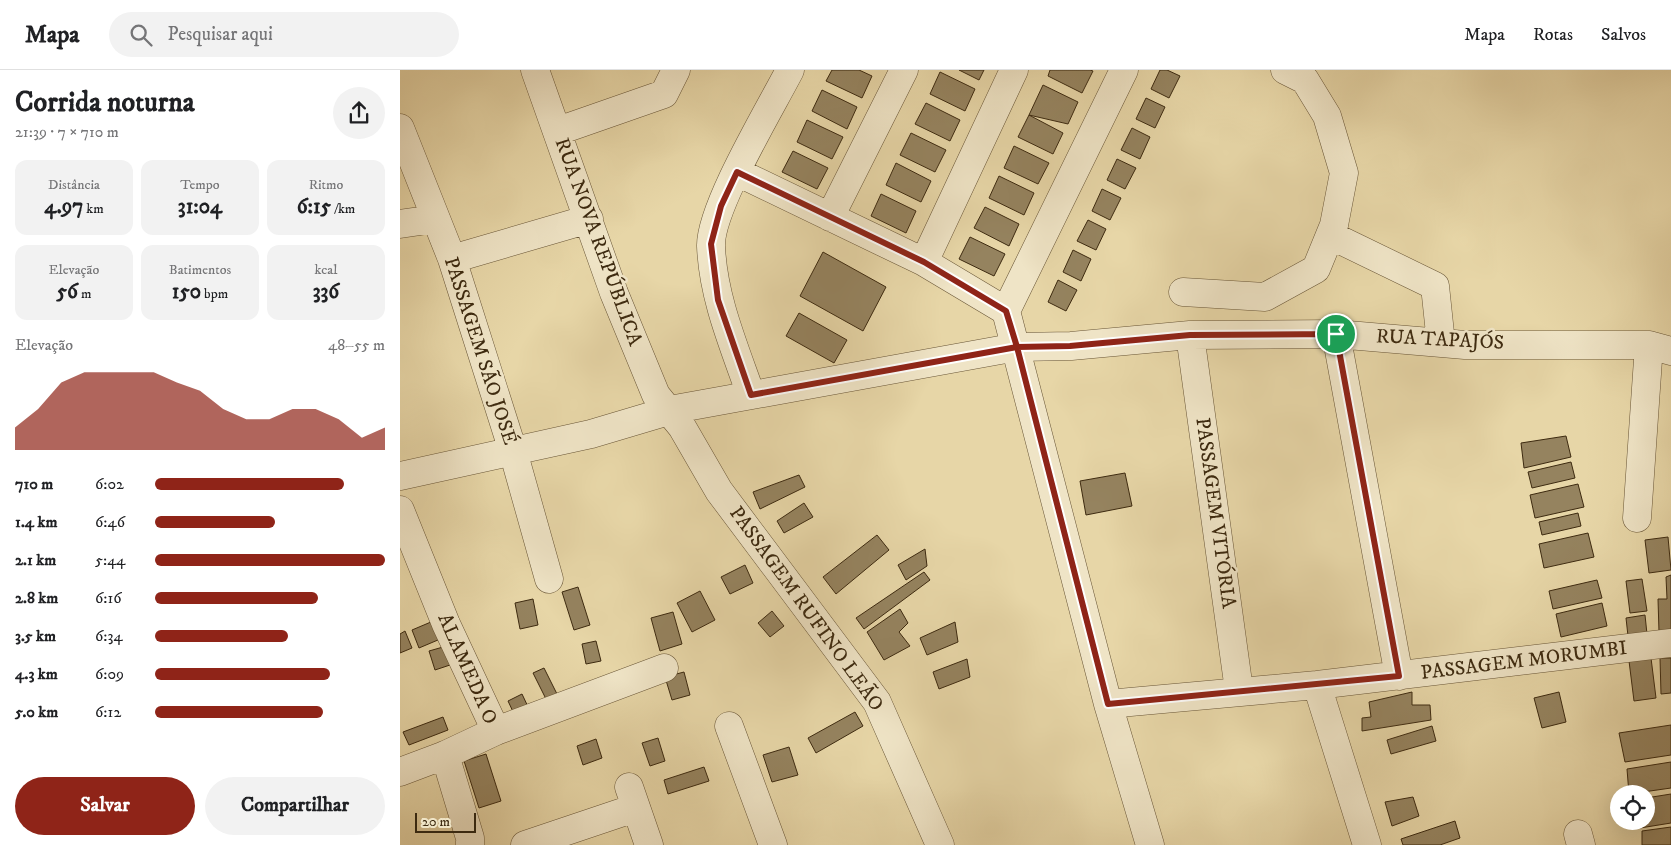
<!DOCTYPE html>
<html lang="pt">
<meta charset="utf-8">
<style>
:root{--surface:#fff;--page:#f2f2f2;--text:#202124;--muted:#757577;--line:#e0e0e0;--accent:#8f2418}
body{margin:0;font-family:"IM FELL DW Pica",serif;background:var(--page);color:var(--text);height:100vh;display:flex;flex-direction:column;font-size:19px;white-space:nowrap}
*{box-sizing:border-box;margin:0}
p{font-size:16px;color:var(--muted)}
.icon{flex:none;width:28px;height:28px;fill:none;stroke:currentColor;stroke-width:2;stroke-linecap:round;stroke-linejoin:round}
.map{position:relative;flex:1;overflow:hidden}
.sheet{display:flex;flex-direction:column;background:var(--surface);width:400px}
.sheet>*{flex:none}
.tools{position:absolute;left:1210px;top:715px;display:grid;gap:10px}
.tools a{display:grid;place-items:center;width:45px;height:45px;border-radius:50%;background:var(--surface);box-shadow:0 5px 20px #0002;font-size:25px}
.scale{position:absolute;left:15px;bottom:12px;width:61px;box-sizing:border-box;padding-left:5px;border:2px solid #3d2a10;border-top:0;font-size:14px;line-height:18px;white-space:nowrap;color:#3d2a10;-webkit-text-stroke:4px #efe4c6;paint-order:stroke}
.pin{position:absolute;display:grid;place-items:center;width:42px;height:42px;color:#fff;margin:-21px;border:2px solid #fff;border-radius:50%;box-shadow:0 1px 5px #0007}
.round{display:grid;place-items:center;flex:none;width:52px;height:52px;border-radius:26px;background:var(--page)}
.summary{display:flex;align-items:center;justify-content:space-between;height:85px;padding:0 15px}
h1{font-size:28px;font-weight:700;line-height:38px}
.stats{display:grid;grid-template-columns:repeat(3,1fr);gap:8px;height:85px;padding:5px 15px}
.stats div{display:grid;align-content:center;border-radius:12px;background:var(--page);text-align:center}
.stats b{font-size:21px;font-weight:700}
.stats small{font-size:14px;font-weight:400}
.stats p{font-size:14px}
.chart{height:140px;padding:10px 15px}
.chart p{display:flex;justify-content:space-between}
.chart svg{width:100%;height:90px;margin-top:5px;fill:var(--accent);opacity:.7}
.cta{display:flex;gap:10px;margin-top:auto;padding:10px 15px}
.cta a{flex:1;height:58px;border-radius:30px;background:var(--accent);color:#fff;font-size:20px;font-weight:700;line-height:58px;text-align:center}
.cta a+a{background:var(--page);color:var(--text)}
ul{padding:0 15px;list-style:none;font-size:16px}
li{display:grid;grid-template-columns:80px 60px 1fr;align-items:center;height:38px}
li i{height:12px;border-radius:6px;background:var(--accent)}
header{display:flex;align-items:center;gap:30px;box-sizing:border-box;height:70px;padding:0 25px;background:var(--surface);border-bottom:1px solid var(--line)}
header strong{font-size:24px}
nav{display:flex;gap:28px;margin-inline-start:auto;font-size:18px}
.search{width:350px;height:45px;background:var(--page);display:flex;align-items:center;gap:12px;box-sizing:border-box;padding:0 18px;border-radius:28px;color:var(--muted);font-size:19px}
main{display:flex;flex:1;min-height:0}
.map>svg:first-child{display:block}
.building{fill:#95835f;stroke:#3d2a10}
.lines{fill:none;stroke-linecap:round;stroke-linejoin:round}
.minor-casing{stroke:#685536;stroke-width:29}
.minor{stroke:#efe4c6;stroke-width:28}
.route-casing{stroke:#fff;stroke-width:10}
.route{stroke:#8f2418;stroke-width:6}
.labels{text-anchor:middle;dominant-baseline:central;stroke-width:5;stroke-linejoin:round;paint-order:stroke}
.street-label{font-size:20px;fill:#3d2a10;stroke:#efe4c6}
</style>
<header>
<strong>Mapa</strong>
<div class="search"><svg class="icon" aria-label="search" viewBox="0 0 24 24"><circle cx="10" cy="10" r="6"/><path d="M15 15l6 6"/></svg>Pesquisar aqui</div>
<nav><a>Mapa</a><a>Rotas</a><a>Salvos</a></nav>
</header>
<main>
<section class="sheet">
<div class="summary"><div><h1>Corrida noturna</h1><p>21:39 · 7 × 710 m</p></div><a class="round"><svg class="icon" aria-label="share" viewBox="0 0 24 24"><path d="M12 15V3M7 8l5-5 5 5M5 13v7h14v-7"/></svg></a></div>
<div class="stats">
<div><p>Distância</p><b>4.97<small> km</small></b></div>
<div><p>Tempo</p><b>31:04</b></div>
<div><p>Ritmo</p><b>6:15<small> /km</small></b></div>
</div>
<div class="stats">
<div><p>Elevação</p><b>56<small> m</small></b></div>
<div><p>Batimentos</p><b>150<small> bpm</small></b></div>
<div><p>kcal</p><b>336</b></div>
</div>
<div class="chart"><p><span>Elevação</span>48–55 m</p>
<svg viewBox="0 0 160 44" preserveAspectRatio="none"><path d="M0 44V33L10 24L20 11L30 6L40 6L50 6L60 6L70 11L80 15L90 24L100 29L110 29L120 24L130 24L140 29L150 38L160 33V44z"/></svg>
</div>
<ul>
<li><b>710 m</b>6:02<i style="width:82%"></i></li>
<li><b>1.4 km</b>6:46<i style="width:52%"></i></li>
<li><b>2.1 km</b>5:44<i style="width:100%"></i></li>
<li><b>2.8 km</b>6:16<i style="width:71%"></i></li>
<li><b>3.5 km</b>6:34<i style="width:58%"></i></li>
<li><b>4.3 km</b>6:09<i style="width:76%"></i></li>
<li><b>5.0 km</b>6:12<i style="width:73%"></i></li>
</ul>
<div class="cta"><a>Salvar</a><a>Compartilhar</a></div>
</section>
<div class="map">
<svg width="1271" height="775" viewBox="0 0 1271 775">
<rect width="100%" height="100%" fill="#e7d6a7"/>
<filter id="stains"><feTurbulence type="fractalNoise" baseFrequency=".004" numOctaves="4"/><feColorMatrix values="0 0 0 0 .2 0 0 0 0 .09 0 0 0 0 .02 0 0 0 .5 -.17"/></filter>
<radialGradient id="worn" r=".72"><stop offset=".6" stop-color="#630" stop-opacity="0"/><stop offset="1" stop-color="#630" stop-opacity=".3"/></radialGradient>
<path class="building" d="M432,0H459L472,6L462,28L426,11Z
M559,0H584L579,10Z
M650,0H690L693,1L682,23L648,6Z
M760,0H767L780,6L769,28L751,19Z
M540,2L575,19L565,41L530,24Z
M643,15L678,32L668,54L629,45Z
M422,20L457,37L447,59L412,41Z
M746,28L765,37L755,58L736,49Z
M526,33L560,50L550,71L515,54Z
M629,45L663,63L653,84L618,67Z
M407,50L443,67L432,89L397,72Z
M732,58L750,67L740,89L721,80Z
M511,63L546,80L535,102L500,85Z
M614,76L649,93L638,114L604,98Z
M393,81L428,98L417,119L382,102Z
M717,89L736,98L725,119L707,110Z
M496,93L531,111L521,132L486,115Z
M599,106L634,123L624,145L589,128Z
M702,119L721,128L710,150L692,141Z
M481,124L516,141L506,163L471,146Z
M585,137L619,154L609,176L574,158Z
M688,150L706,159L696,180L677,171Z
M570,167L605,184L594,206L559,189Z
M673,180L691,189L681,211L663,202Z
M423,182L486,217L463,261L400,226Z
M658,210L677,220L666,241L648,232Z
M399,243L447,270L434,293L386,266Z
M1166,366L1171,387L1124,398L1121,373Z
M1171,392L1175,408L1132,418L1128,402Z
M725,403L732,436L686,445L680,411Z
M399,405L405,417L360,439L353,422Z
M1178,414L1184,437L1135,448L1130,425Z
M404,433L413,447L384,463L377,451Z
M1178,443L1181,456L1142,465L1139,452Z
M1188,463L1194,487L1144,498L1139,474Z
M477,465L489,480L436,524L423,507Z
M1268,467L1271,500L1249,503L1245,470Z
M525,479L527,496L506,510L498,495Z
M345,495L353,513L330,524L321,507Z
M524,502L530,510L464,559L456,548Z
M1271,505V561L1259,562L1258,529H1267L1266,507Z
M1242,509L1247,541L1230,543L1226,511Z
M1197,510L1202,528L1153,539L1149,521Z
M178,517L190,555L174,560L162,522Z
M300,521L315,550L292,562L277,533Z
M133,529L138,555L120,559L115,533Z
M1202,533L1207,556L1161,567L1156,544Z
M500,539L508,553L499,562L510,576L484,590L467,562Z
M372,541L384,556L370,567L358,553Z
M273,542L282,574L260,581L251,548Z
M1245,545L1247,564L1228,566L1226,548Z
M38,549L45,567L19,578L12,560Z
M555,552L558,572L527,585L520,568Z
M5,561L12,578L0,583V564Z
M196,571L201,591L186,594L182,574Z
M50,575L56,593L35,600L29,581Z
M1251,588L1256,628L1234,631L1229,591Z
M1260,588H1271V623L1261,624Z
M567,589L570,607L539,619L533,602Z
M144,598L157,624L146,629L133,603Z
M284,602L290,625L272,630L265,607Z
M1012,622V635H1030L1031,650L962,661V648L971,647L969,632Z
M1159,622L1166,652L1142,658L1134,628Z
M122,624L130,641L116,648L108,631Z
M455,642L463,656L416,683L408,668Z
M43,647L48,660L9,675L3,662Z
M1271,655V685L1225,692L1219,663Z
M1032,656L1036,671L991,684L987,670Z
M258,668L265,691L250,696L242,673Z
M196,669L202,688L183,695L177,676Z
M389,677L398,705L372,712L363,685Z
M86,684L101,731L79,738L64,691Z
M1271,692V718L1229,724L1227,699Z
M304,697L309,711L268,724L264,710Z
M1271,724V753L1240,758L1239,751H1246V728Z
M1013,727L1019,746L992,756L985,732Z
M1055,751L1060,768L1040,775H1003L1001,769Z
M1271,757V775H1242V761Z"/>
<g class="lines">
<g class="minor-casing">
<path id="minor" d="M135,0L214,223L256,325L282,357L319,421L477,632L540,775
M0,58L52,189L113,381L149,509
M158,61L264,24L276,0
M337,102L524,192L606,241L708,634L750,775
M430,147L504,0
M0,154L34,149
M930,165L1035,216L1041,273
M52,189L189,149
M524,192L614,0
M783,222L865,227L916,199L934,155L944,103L927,46L905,10L885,0
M606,241L724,0
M936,264L999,606
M790,265L839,620
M351,325C334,276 313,228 311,176C310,138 371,37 390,0
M0,406L191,364L275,339L617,277L671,276L790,265L936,264L1065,275H1249L1271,281
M0,440L46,554L96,661
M1237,448L1249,275
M917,615L967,775
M708,634L917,615L1271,573
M329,656L373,775
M45,685L70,768V775
M0,702L45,685L96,661L264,598
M229,717L249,775
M1178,764L1181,775
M125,775L235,738"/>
</g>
<use href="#minor" class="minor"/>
</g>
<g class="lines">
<g class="route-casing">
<path id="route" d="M936,264L790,265L670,276L617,277L351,325L318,230L311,174L321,136L337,102L524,192L606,241L617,277L708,634L999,606L936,264"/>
</g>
<use href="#route" class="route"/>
</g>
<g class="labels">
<g class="street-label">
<text transform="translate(198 172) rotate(70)">RUA NOVA REPÚBLICA</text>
<text transform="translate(1040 270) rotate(3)">RUA TAPAJÓS</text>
<text transform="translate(80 281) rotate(72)">PASSAGEM SÃO JOSÉ</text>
<text transform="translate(815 443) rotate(82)">PASSAGEM VITÓRIA</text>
<text transform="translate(406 539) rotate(54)">PASSAGEM RUFINO LEÃO</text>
<text transform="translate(1124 591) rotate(-7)">PASSAGEM MORUMBI</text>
<text transform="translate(67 599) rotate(66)">ALAMEDA O</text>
</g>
</g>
<rect width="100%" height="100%" filter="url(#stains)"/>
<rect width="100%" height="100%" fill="url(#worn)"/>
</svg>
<div class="tools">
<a><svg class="icon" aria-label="locate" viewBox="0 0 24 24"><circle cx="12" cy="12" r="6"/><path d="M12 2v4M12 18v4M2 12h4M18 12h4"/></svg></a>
</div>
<div class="scale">20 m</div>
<div class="pin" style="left:936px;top:264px;background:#1e9e55"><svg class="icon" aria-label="arrive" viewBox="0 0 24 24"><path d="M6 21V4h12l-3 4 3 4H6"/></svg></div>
</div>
</main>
